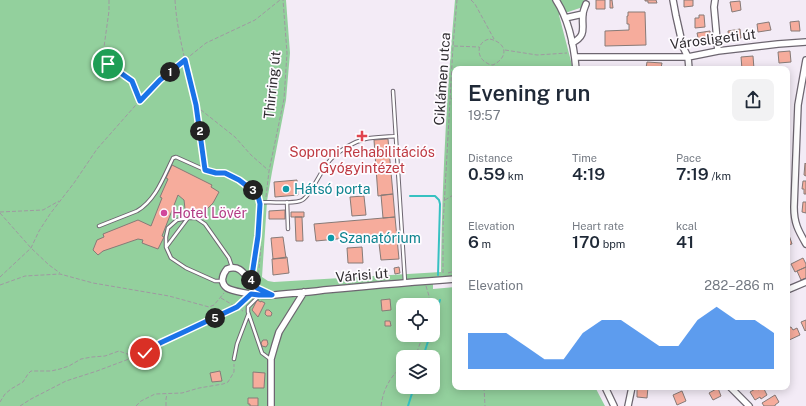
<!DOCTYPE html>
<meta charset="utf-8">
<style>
:root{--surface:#fff;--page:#f2f2f3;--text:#1f2937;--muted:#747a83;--accent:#1a73e8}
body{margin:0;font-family:"Public Sans",sans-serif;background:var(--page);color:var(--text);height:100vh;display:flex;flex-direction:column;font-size:15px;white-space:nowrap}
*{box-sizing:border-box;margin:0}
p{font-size:13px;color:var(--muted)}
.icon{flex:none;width:22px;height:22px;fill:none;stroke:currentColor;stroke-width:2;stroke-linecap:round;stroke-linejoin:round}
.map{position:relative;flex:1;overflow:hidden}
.details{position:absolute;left:452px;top:66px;width:338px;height:324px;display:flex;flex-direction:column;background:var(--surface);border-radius:8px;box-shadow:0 2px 10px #0003}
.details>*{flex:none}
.buttons{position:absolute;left:396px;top:298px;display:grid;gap:8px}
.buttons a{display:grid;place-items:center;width:44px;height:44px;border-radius:8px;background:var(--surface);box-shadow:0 2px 10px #0003;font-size:20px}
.pin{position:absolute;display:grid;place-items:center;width:34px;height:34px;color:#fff;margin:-17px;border:2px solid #fff;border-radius:50%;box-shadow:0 1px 4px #0007}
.km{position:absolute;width:20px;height:20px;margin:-10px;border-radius:50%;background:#222;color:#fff;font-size:11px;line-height:20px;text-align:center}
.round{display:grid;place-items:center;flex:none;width:42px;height:42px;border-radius:8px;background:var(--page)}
.headline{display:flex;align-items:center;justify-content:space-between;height:68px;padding:0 16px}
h1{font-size:22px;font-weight:600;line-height:30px}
.metrics{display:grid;grid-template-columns:repeat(3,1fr);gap:6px;height:68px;padding:4px 16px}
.metrics div{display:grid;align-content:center}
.metrics b{font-size:17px;font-weight:600}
.metrics small{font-size:11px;font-weight:400}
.metrics p{font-size:11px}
.chart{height:112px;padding:8px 16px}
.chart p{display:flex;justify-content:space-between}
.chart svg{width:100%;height:72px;margin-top:4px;fill:var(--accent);opacity:.7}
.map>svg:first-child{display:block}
.green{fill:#93d09d;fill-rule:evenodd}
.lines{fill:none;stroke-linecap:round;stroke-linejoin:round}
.stream{stroke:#36c1c1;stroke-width:2}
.building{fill:#f6ac9c;stroke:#877a77}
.service-casing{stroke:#6d6670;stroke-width:4.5}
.minor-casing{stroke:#6d6670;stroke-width:8}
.path{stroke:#9f99a1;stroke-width:1;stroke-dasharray:4 2;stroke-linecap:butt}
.service{stroke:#fff;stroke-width:2.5}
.minor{stroke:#fff;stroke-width:5.5}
.route-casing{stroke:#fff;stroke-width:8}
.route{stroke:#1a73e8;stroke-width:5}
.health-dot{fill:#e0444e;stroke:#fefbff;stroke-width:1.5}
.culture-dot{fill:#0f9aa8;stroke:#fefbff;stroke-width:1.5}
.hotel-dot{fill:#d1479c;stroke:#fefbff;stroke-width:1.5}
.labels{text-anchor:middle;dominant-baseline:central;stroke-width:3.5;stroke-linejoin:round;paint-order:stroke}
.street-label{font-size:14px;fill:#2f2c30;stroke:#fefbff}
.health-label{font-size:14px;fill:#be3a42;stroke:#fefbff}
.culture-label{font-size:14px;fill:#0d838f;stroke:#fefbff;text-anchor:start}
.hotel-label{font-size:14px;fill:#b23c85;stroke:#fefbff;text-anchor:start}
</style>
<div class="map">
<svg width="806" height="406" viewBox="0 0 806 406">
<rect width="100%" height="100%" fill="#f3ebf6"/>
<path class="green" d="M0,0H286L290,53L286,100L272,172L267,201L262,277L268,281L274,282L441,272C442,181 447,90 455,0H584L583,7L559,15L573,69H455V280L433,282V289L455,287V387H595L605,406H0ZM403,305H433V335H403ZM403,357H433V387H403Z"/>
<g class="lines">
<path class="stream" d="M410,196H435L439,200L440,204L438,275
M433,323L440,300
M423,357L430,335
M408,406L414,387"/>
</g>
<path class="building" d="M596,0H605V9H596Z
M610,0H612L613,8H610Z
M645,0H656L657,3H648V1H645Z
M684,0H693V6L684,7Z
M740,1L741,10L732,12L730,2Z
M628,12H645L646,45L605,46V31L629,30V24H627V16H628Z
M699,15H704L705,27L695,28V18H699Z
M799,21L800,31H791L790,22Z
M769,22L771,30L758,32L757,24Z
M740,29L741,38L729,39L728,31Z
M710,31L711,40L707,41L708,43H703V41L699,42L697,33Z
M790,51L791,62L779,63L778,52Z
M753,56L754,69H742L741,57Z
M647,62L662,63L661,68H660V69H649V68H646Z
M388,139L393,194L378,196L374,140Z
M805,163L806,164V176L804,175Z
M172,165L212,185L211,187L219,192L213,203L200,216L185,209L184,200L178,195L162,236L164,237L158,249L142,243L143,240L138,239L103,251L98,255L93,250L97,240L104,237L103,234L138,220L151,226L162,198L160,197L168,179L166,178Z
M297,180L298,195L275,197L274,182Z
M803,181H806V194H804V189H802Z
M393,194L395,217L383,218L381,195Z
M364,196L366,215L352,216L350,197Z
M803,202H806V213L802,212Z
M285,210V219H269V211Z
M291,212H304V217H291Z
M295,217H302L303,241H296Z
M395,217L399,259L381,260L378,235L316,241L314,224Z
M789,235L792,244L787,245V236Z
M283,237L286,258L273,259L271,238Z
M362,247L363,263H348L347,248Z
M287,257L289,273L273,275L272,259Z
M803,258L806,264V267L795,272L791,264Z
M399,267L400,273L395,274L394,268Z
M806,267V278L801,280L797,271Z
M390,299L391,310L382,311L381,300Z
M257,300L261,302V301L265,303L258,317L252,310Z
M266,310H269L272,313L271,316H267L265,314Z
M806,320V330L805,331L801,322Z
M385,321H390L391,326H385Z
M791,327L793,330L797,328L800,335L787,341V328Z
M263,340H267L268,344L266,347L262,346L261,343Z
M220,371L222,381L212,382L210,373Z
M253,372L265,373L264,388H253Z
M637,387H648L647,398L637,397Z
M763,387L767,395L761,399L760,397L755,400L750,392L757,388L758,390Z
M718,388L721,396L713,400L709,393Z
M682,391L686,401L677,405L673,395Z
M775,395L779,402L775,405V406H764L762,403Z
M248,398H258V406H250V404H248Z"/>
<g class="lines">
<g class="service-casing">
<path id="service" d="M393,91L405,282
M259,202C271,202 289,204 300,201C310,199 322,166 333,157C341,150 354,142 365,139C374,137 386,137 396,136
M287,202L288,229
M99,226L137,211C156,200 164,176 173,158L176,157L205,170L216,173H225L239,179L255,192L258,196L260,204L258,236L251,281
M167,246L188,218
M222,281H215L186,268L171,258L166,247V237L168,228L177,220L188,218H196L205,224L229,258L232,267
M259,296L248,307V312L262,353L270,359
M234,359L237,344L248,315"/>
</g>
<g class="minor-casing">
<path id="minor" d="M556,0C569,20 574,46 576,69
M673,0L676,16L683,47L688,57L689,69
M715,0L714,7L718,51
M565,18L583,14
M572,43C588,35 581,27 583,14C583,11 585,7 586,4
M575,57H688L718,51L778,44L806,42
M806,60L798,105L794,207C794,223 798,230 806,244
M787,290L806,282
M271,295C266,293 261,292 257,288C246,280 243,263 227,269C222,275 220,283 227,288C232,291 253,295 260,295C268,296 276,295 284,294C297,293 311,292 324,290C367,286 411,282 455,279
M605,387L614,406
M730,387L749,406
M271,406V359L275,345L279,332L304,292
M628,406L632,387"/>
</g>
<path class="path" d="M109,0V11L104,47V57L108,64L131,81L139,100
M175,0C177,35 188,69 195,103C200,123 202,144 204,164
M471,0L475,4L494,39
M490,39C507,43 509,57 493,65C491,65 488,64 487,63C476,58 476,41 490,39Z
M454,46L479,47
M505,50L537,55L567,53
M483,69L487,65
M451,99L455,97
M196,106L235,137L251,155L268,170
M266,197L269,171L284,99L287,53L283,0
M445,200L455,194
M0,212L43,210L59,201
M0,213L31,248L49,265L60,273
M443,273V226L453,46L457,0
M448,273L455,271
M0,277L31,248L39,231L50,214L74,183L97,149L142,98L160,80L206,43L255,20L280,0
M258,280L261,246
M0,285L25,276L60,274L93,283L169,296L209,307L214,305L224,293
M426,286L429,296V305
M221,298L243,311
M413,357L417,352L423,335
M484,387L485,406
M0,402L5,394L11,389L23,382L28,374L31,371H51L60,369L69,366L81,359L92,357L105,356L119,351L133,356
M20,406L31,399L66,381L97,371L145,353L160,343L186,331L231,310L237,307L244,300
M136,406L141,401L155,394L182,393L199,388L223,384L228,382L234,372V364
M166,406V399L167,394
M381,406C383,390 390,376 403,366"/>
<use href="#service" class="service"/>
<use href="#minor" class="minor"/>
</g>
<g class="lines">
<g class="route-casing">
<path id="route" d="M108,64L132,81L140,101L160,80L185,60L196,105L205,170L216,173H225L239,180L255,192L258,196L260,204L258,236L251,282L257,288L272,295H259L251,294L237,307L186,331L160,343L145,353"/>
</g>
<use href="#route" class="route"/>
</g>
<path class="health-dot" d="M360 130h4v4h4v4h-4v4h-4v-4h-4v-4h4z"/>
<g class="culture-dot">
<circle cx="286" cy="189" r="4"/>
<circle cx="331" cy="238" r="4"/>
</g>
<circle class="hotel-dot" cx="164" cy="213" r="4"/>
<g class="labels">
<g class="street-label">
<text transform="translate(713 39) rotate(-7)">Városligeti út</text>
<text transform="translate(442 79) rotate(-86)">Ciklámen utca</text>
<text transform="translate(272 85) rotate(-84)">Thirring út</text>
<text transform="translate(362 275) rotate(-5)">Várisi út</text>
</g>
<g class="health-label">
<text x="362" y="152">Soproni Rehabilitációs<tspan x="362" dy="16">Gyógyintézet</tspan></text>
</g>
<g class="culture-label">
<text x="294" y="189">Hátsó porta</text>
<text x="339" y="238">Szanatórium</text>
</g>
<g class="hotel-label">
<text x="172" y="213">Hotel Lövér</text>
</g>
</g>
</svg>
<div class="buttons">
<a><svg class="icon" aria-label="locate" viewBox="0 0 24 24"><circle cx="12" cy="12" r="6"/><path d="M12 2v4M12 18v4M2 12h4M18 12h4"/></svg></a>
<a><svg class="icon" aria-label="layers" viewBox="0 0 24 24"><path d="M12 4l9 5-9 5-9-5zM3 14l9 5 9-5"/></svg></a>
</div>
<div class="pin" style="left:108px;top:64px;background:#1e9e55"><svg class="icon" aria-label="arrive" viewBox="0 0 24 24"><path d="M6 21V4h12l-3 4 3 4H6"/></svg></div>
<div class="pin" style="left:145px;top:353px;background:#d93025"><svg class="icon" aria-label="check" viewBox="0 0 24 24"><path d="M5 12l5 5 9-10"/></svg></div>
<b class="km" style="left:170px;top:72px">1</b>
<b class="km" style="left:200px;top:131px">2</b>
<b class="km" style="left:253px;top:190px">3</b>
<b class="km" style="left:251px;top:280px">4</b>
<b class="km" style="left:215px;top:318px">5</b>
<section class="details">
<div class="headline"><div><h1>Evening run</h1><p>19:57</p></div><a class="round"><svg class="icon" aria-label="share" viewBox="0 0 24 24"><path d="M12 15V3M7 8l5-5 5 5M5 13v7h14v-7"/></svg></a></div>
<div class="metrics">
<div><p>Distance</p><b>0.59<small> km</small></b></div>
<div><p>Time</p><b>4:19</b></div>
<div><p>Pace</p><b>7:19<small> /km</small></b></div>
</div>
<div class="metrics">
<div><p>Elevation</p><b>6<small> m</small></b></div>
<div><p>Heart rate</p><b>170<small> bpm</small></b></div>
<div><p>kcal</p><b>41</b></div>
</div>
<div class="chart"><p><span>Elevation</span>282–286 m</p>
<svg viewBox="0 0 160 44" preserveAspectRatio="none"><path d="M0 44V22L10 22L20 22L30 30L40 38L50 38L60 22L70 14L80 14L90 22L100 30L110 30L120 14L130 6L140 14L150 14L160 22V44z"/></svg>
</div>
</section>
</div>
